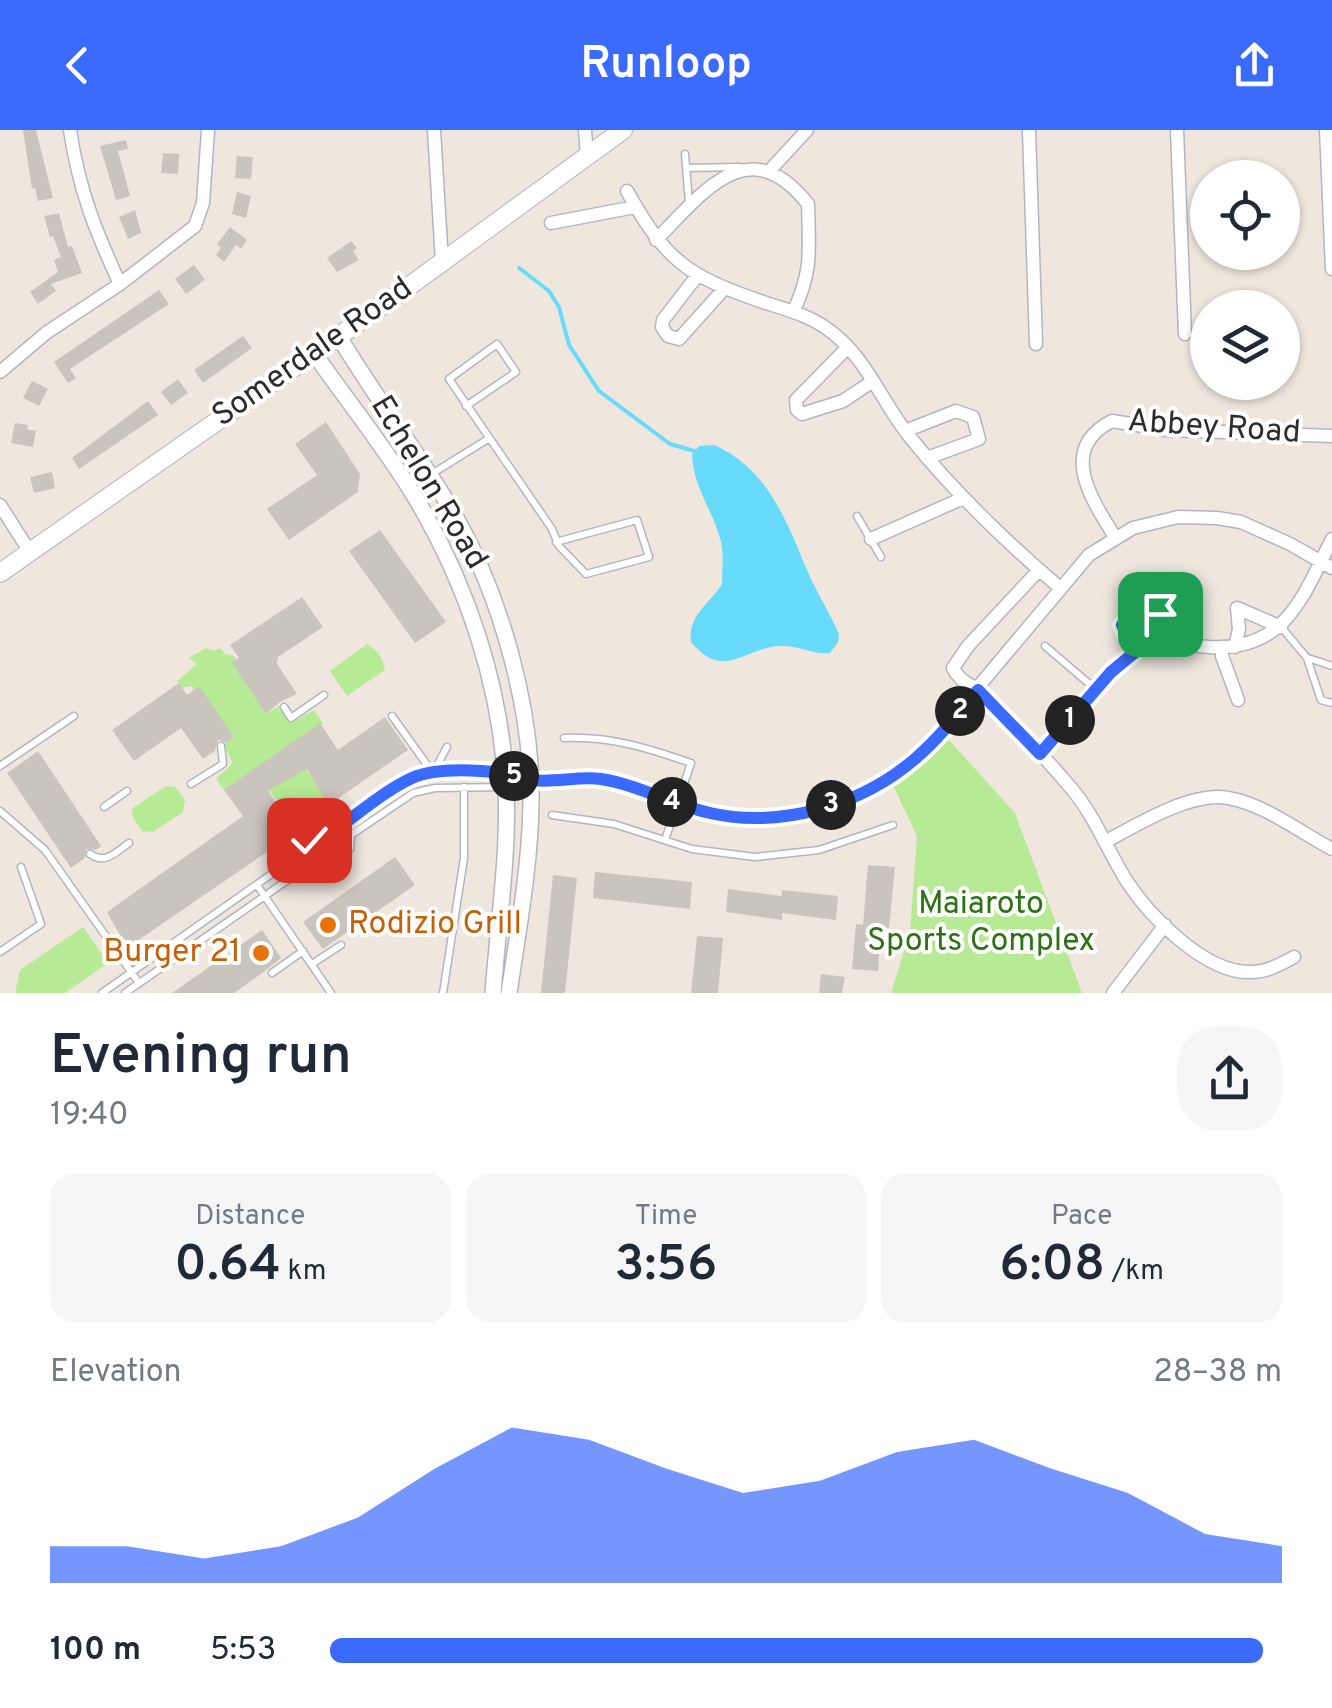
<!DOCTYPE html>
<meta charset="utf-8">
<style>
:root{--surface:#fff;--page:#f6f6f7;--text:#1f2937;--muted:#747a83;--accent:#3b6aff}
body{margin:0;font-family:Overpass,sans-serif;background:var(--page);color:var(--text);height:100vh;display:flex;flex-direction:column;font-size:38px;white-space:nowrap}
*{box-sizing:border-box;margin:0}
p{font-size:32px;color:var(--muted)}
.icon{flex:none;width:55px;height:55px;fill:none;stroke:currentColor;stroke-width:2;stroke-linecap:round;stroke-linejoin:round}
.map{position:relative;height:863px;overflow:hidden}
.side{display:flex;flex-direction:column;background:var(--surface);flex:1}
.side>*{flex:none}
.buttons{position:absolute;left:1190px;top:30px;display:grid;gap:20px}
.buttons a{display:grid;place-items:center;width:110px;height:110px;border-radius:50%;background:var(--surface);box-shadow:0 2px 8px #0004;font-size:50px}
.pin{position:absolute;display:grid;place-items:center;width:85px;height:85px;color:#fff;margin:-42px;border-radius:20px;box-shadow:0 5px 15px #0006}
.km{position:absolute;width:50px;height:50px;margin:-25px;border-radius:50%;background:#222;color:#fff;font-size:28px;line-height:50px;text-align:center}
.round{display:grid;place-items:center;flex:none;width:105px;height:105px;border-radius:40px;background:var(--page)}
.head{display:flex;align-items:center;justify-content:space-between;height:170px;padding:0 50px}
h1{font-size:55px;font-weight:600;line-height:75px}
.figures{display:grid;grid-template-columns:repeat(3,1fr);gap:15px;height:170px;padding:10px 50px}
.figures div{display:grid;align-content:center;border-radius:25px;background:var(--page);text-align:center}
.figures b{font-size:50px;font-weight:600}
.figures small{font-size:28px;font-weight:400}
.figures p{font-size:28px}
.chart{height:280px;padding:20px 50px}
.chart p{display:flex;justify-content:space-between}
.chart svg{width:100%;height:180px;margin-top:10px;fill:var(--accent);opacity:.7}
ul{padding:0 50px;list-style:none;font-size:32px}
li{display:grid;grid-template-columns:160px 120px 1fr;align-items:center;height:75px}
li i{height:25px;border-radius:12px;background:var(--accent)}
header{display:flex;justify-content:space-between;align-items:center;height:130px;padding:0 50px;background:var(--accent);color:#fff;font-size:45px;font-weight:600}
.map>svg:first-child{display:block}
.green{fill:#b7ea95}
.water{fill:#68dbfa}
.lines{fill:none;stroke-linecap:round;stroke-linejoin:round}
.stream{stroke:#68dbfa;stroke-width:4}
.building{fill:#cac5bc}
.service-casing{stroke:#b2b5c1;stroke-width:9}
.minor-casing{stroke:#b2b5c1;stroke-width:15}
.tertiary-casing{stroke:#b2b5c1;stroke-width:18}
.secondary-casing{stroke:#b2b5c1;stroke-width:20}
.service{stroke:#fff;stroke-width:6}
.minor{stroke:#fff;stroke-width:12}
.tertiary{stroke:#fff;stroke-width:15}
.secondary{stroke:#fff;stroke-width:18}
.route-casing{stroke:#fff;stroke-width:20}
.route{stroke:#3b6aff;stroke-width:12}
.food-dot{fill:#e8710a;stroke:#fff;stroke-width:4}
.labels{text-anchor:middle;dominant-baseline:central;stroke-width:8;stroke-linejoin:round;paint-order:stroke}
.street-label{font-size:32px;fill:#2c2c2c;stroke:#fff}
.park-label{font-size:32px;fill:#2d7214;stroke:#fff}
.food-label{font-size:32px;fill:#c56008;stroke:#fff;text-anchor:start}
</style>
<header><svg class="icon" aria-label="back" viewBox="0 0 24 24"><path d="M15 5l-7 7 7 7"/></svg>Runloop<svg class="icon" aria-label="share" viewBox="0 0 24 24"><path d="M12 15V3M7 8l5-5 5 5M5 13v7h14v-7"/></svg></header>
<div class="map">
<svg width="1332" height="863" viewBox="0 0 1332 863">
<rect width="100%" height="100%" fill="#efe7de"/>
<path class="green" d="M367,514C379,522 382,526 385,540L347,566L330,541Z
M206,518L214,521L220,518L225,524L234,526L236,529L232,532L266,584L279,576L293,592L314,580L323,593L290,615L329,674L297,696L253,640L224,660L216,649L233,633L224,615L234,607L199,557L194,560L191,556L183,558L177,551L197,534L189,528Z
M948,609L1015,683L1082,863H891L910,802L917,706L893,655L917,638Z
M166,656L175,657L185,670L183,682L153,702L142,701L132,686L133,678Z
M324,696L340,699L346,714L333,725L312,726L320,700Z
M83,797L108,833L65,863H15L20,840Z"/>
<path class="water" d="M714,315C770,339 788,396 810,447C819,466 831,485 839,504L838,512L830,523C813,525 798,515 781,516C745,517 724,552 691,512C688,484 709,475 722,454C722,441 724,425 721,412C714,382 693,357 692,325L699,316Z"/>
<g class="lines">
<path class="stream" d="M519,138L549,161L559,177L569,215L599,261L670,314L698,322"/>
</g>
<path class="building" d="M23,0H36L53,68L38,71L35,58L32,59Z
M126,10L128,19L118,21L130,66L116,70L100,16Z
M163,23L179,24L178,44L161,43Z
M237,26L253,27L251,49L235,48Z
M237,62L251,66L246,88L232,84Z
M135,80L141,103L128,109L119,87Z
M59,83L68,117L72,116L82,143L51,154L56,161L38,174L30,162L58,142L54,130L61,127L53,106L50,107L44,86Z
M230,97L247,110L241,119L236,115L224,132L216,125L221,118L217,114Z
M351,111L357,118L353,121L359,130L337,142L327,128Z
M194,135L205,150L186,164L175,149Z
M159,160L169,174L70,239L76,248L68,253L54,232Z
M243,206L252,218L203,253L194,240Z
M178,249L188,263L171,275L161,262Z
M32,251L48,259L39,276L23,268Z
M148,271L158,285L79,339L72,328Z
M326,292L360,344L358,362L289,410L267,379L317,345L295,314Z
M15,293L28,295L27,299L36,301L33,317L11,313Z
M52,342L55,358L34,363L30,347Z
M380,400L446,492L415,513L349,421Z
M302,467L323,497L278,527L277,534L297,564L280,572L266,584L231,532L239,528L230,515Z
M179,553L187,565L199,556L234,607L227,613L218,610L215,621L203,629L181,598L134,631L112,600Z
M385,587L408,620L340,667L334,675L325,670L307,639L268,661L289,690L294,692L296,702L140,809L138,814L133,817L124,812L107,782L243,686L224,660L320,593L338,620Z
M38,621L101,716L96,720L86,719L85,728L71,738L7,643Z
M395,727L415,755L323,819L303,792Z
M868,735L895,737L889,798L881,797L878,841L852,839L856,794L863,795Z
M595,742L692,752L690,779L593,768Z
M553,745L577,748L565,863H541Z
M728,759L782,766V760L838,766L836,790L782,783V790L726,782Z
M262,800L281,828L265,841L234,863H172Z
M697,806L723,808L718,863H691Z
M821,844L845,847L842,863H819Z"/>
<g class="lines">
<g class="service-casing">
<path id="service" d="M685,24L689,73
M686,38L740,37
M466,276L516,242L497,214L449,249L552,399L559,416L586,444L649,427L637,390L556,412
M430,345L488,309
M857,386L881,427
M1282,498L1307,528L1321,570L1332,573
M1045,516L1093,557
M1133,522L1122,495C1137,488 1152,482 1169,486L1170,515
M1308,528L1332,536
M284,577L291,588L324,565
M392,586L433,643L447,617
M564,608C610,606 648,618 691,633L665,710
M0,636L74,586
M191,654L223,634L221,616
M104,677L127,661
M0,681L45,720L139,853
M552,685L614,694L692,719L755,727L819,720L893,695
M343,695C365,679 389,657 414,647C445,636 500,641 530,650
M351,705L413,663L435,658L506,657L530,651
M90,724C105,735 116,722 129,713
M257,755L331,863
M0,822L41,794L21,737
M312,834L341,815
M272,843L303,821
M102,863L310,717L311,703L322,693L336,692L351,705L350,719L339,729H318L125,863
M443,863L464,728V657"/>
</g>
<g class="minor-casing">
<path id="minor" d="M70,0C79,60 95,100 120,154
M434,0L442,132
M585,0L587,26
M1029,0L1036,214
M1177,0L1185,204
M1326,0L1332,139
M772,38L807,0
M627,61C666,131 687,146 763,172C784,179 808,185 826,198C865,224 881,271 909,306C954,362 1005,411 1059,457
M551,93L635,77
M656,110C705,60 749,0 808,74C809,119 813,141 793,182
M697,146L663,190L662,197L668,206L679,209L724,159
M848,217L796,270L797,280L802,284L843,271L873,251
M0,242L46,203L120,154L195,96L203,73L208,0
M905,301L956,281L973,287L979,309L927,328
M0,375L30,422
M1115,407C1092,370 1057,319 1112,291L1168,300L1332,306
M871,409L961,369
M1039,440L968,516L953,538C959,551 970,554 981,563C1012,592 1043,625 1071,658C1094,685 1107,719 1126,750C1149,786 1206,844 1251,842C1267,842 1281,834 1294,827
M1222,517V526L1238,570
M1235,517L1239,499L1237,478L1281,497
M1040,624C1061,600 1107,535 1134,523C1158,512 1185,515 1210,517C1286,521 1303,466 1332,409
M531,650L577,647L605,650L692,679L732,687H771L816,680L881,654L926,619L1089,425L1133,398L1178,387L1217,388L1241,392L1290,414L1332,438
M1105,712C1136,695 1192,661 1228,668C1264,674 1300,702 1332,719
M1113,863L1165,795"/>
</g>
<g class="tertiary-casing">
<path id="tertiary" d="M338,205C374,266 418,322 454,384C501,466 533,580 531,674C530,737 518,801 509,863
M314,223C347,271 385,317 415,367C467,454 501,555 506,657C509,725 498,795 493,863"/>
</g>
<g class="secondary-casing">
<path id="secondary" d="M0,443L386,173L623,0"/>
</g>
<use href="#service" class="service"/>
<use href="#minor" class="minor"/>
<use href="#tertiary" class="tertiary"/>
<use href="#secondary" class="secondary"/>
</g>
<g class="lines">
<g class="route-casing">
<path id="route" d="M309,710L322,693L336,692L342,695C364,679 388,659 412,648C437,637 477,640 503,643C513,644 522,649 532,650C555,653 578,646 601,649C639,655 673,675 710,683C781,699 862,675 916,628C939,608 958,584 978,560L1040,624L1111,542L1134,523L1122,495L1137,488L1160,484"/>
</g>
<use href="#route" class="route"/>
</g>
<g class="food-dot">
<circle cx="328" cy="795" r="10"/>
<circle cx="261" cy="823" r="10"/>
</g>
<g class="labels">
<g class="street-label">
<text transform="translate(313 223) rotate(-35)">Somerdale Road</text>
<text transform="translate(1214 298) rotate(4)">Abbey Road</text>
<text transform="translate(428 353) rotate(59)">Echelon Road</text>
</g>
<g class="park-label">
<text x="981" y="775">Maiaroto<tspan x="981" dy="37">Sports Complex</tspan></text>
</g>
<g class="food-label">
<text x="348" y="795">Rodizio Grill</text>
<text x="241" y="823" text-anchor="end">Burger 21</text>
</g>
</g>
</svg>
<div class="buttons">
<a><svg class="icon" aria-label="locate" viewBox="0 0 24 24"><circle cx="12" cy="12" r="6"/><path d="M12 2v4M12 18v4M2 12h4M18 12h4"/></svg></a>
<a><svg class="icon" aria-label="layers" viewBox="0 0 24 24"><path d="M12 4l9 5-9 5-9-5zM3 14l9 5 9-5"/></svg></a>
</div>
<div class="pin" style="left:1160px;top:484px;background:#1e9e55"><svg class="icon" aria-label="arrive" viewBox="0 0 24 24"><path d="M6 21V4h12l-3 4 3 4H6"/></svg></div>
<div class="pin" style="left:309px;top:710px;background:#d93025"><svg class="icon" aria-label="check" viewBox="0 0 24 24"><path d="M5 12l5 5 9-10"/></svg></div>
<b class="km" style="left:1070px;top:590px">1</b>
<b class="km" style="left:960px;top:581px">2</b>
<b class="km" style="left:831px;top:675px">3</b>
<b class="km" style="left:672px;top:672px">4</b>
<b class="km" style="left:514px;top:646px">5</b>
</div>
<section class="side">
<div class="head"><div><h1>Evening run</h1><p>19:40</p></div><a class="round"><svg class="icon" aria-label="share" viewBox="0 0 24 24"><path d="M12 15V3M7 8l5-5 5 5M5 13v7h14v-7"/></svg></a></div>
<div class="figures">
<div><p>Distance</p><b>0.64<small> km</small></b></div>
<div><p>Time</p><b>3:56</b></div>
<div><p>Pace</p><b>6:08<small> /km</small></b></div>
</div>
<div class="chart"><p><span>Elevation</span>28–38 m</p>
<svg viewBox="0 0 160 44" preserveAspectRatio="none"><path d="M0 44V35L10 35L20 38L30 35L40 28L50 16L60 6L70 9L80 16L90 22L100 19L110 12L120 9L130 16L140 22L150 32L160 35V44z"/></svg>
</div>
<ul>
<li><b>100 m</b>5:53<i style="width:98%"></i></li>
</ul>
</section>
